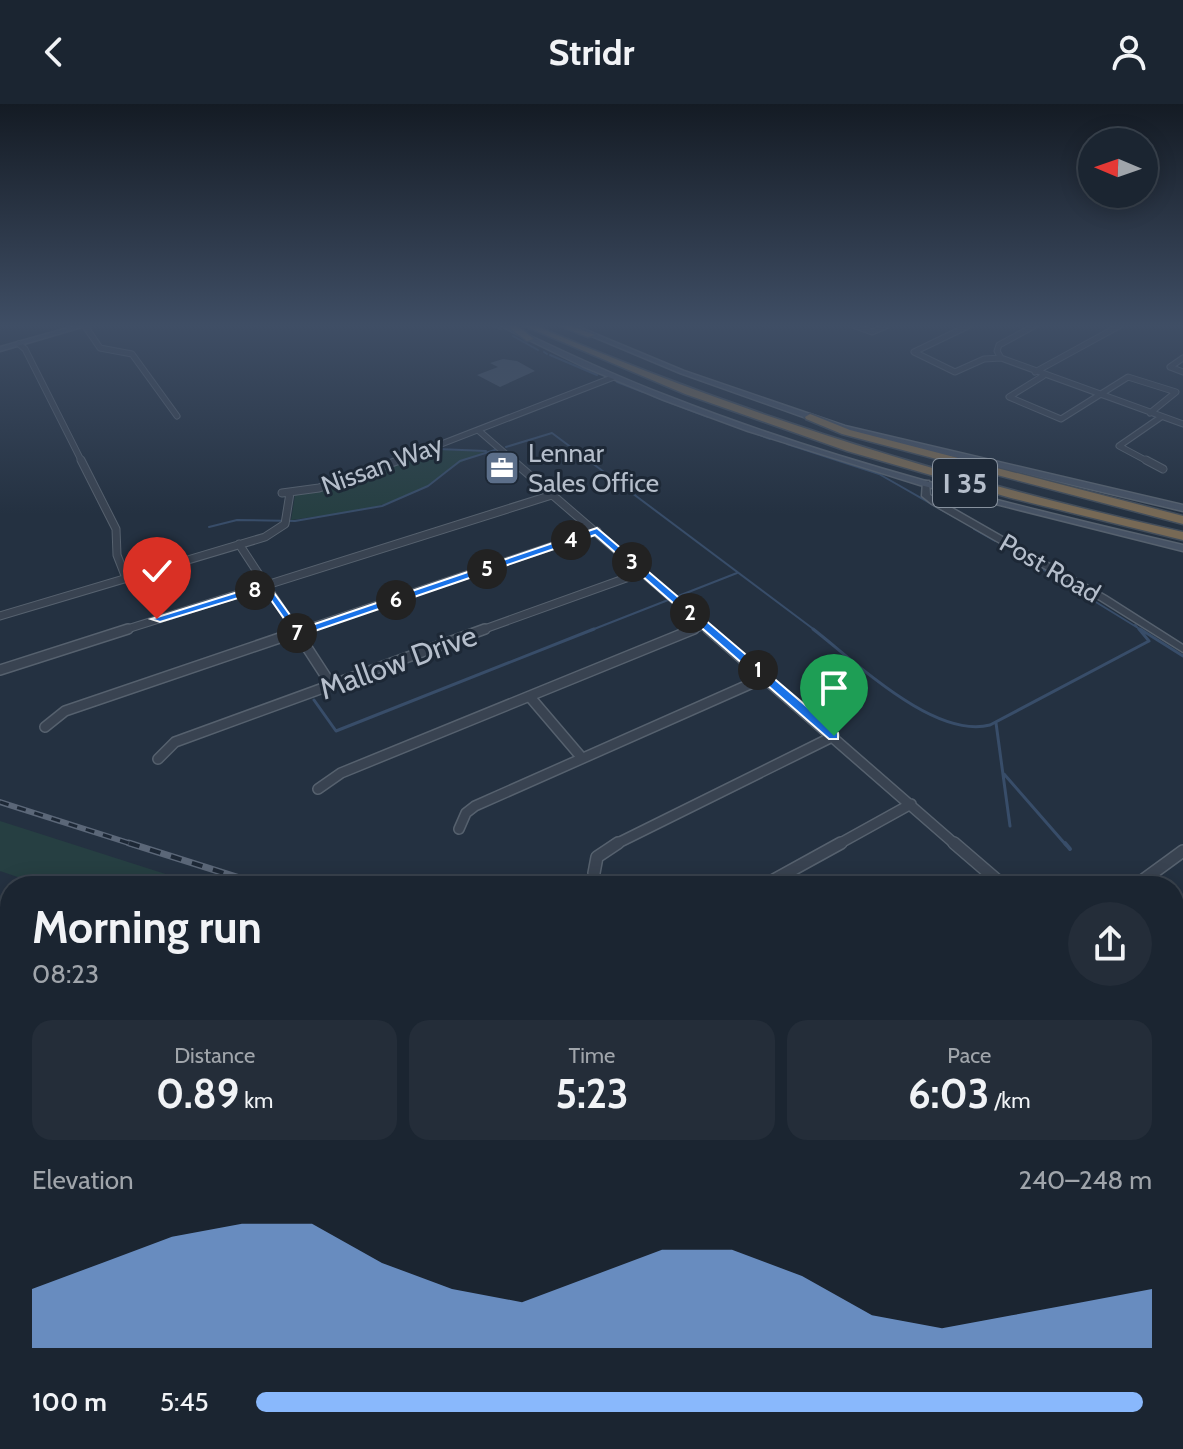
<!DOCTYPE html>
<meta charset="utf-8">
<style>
:root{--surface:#1b2531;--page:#242d39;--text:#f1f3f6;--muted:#a0a5ab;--line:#39424d;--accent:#89b8fc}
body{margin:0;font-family:Cabin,sans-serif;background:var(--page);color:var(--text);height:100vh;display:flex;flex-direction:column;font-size:30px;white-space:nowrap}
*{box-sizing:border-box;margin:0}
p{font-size:26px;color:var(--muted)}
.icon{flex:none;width:44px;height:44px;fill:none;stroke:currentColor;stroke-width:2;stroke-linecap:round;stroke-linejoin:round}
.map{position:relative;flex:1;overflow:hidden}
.details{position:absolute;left:0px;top:772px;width:1184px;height:574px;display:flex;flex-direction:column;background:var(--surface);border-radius:32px 32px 0 0;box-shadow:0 4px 20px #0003,0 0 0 2px var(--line)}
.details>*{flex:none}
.needle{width:52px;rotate:272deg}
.tools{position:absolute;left:1078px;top:24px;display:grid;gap:16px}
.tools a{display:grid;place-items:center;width:80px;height:80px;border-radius:50%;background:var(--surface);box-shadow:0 4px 20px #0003,0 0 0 2px var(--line);font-size:40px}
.pin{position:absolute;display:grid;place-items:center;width:68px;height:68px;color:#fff;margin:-82px -34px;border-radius:50% 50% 50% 0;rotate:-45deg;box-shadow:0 0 8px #0007}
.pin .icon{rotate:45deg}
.km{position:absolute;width:40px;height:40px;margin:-20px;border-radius:50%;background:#222;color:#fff;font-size:22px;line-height:40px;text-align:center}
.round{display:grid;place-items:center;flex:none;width:84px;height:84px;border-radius:42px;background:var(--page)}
.headline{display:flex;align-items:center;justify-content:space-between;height:136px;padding:0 32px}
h1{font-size:44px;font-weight:700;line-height:60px}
.metrics{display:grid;grid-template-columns:repeat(3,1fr);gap:12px;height:136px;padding:8px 32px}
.metrics div{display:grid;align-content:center;border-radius:20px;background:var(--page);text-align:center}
.metrics b{font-size:40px;font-weight:700}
.metrics small{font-size:22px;font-weight:400}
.metrics p{font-size:22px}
.chart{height:224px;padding:16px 32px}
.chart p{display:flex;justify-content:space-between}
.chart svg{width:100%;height:144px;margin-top:8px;fill:var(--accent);opacity:.7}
ul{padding:0 32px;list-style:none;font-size:26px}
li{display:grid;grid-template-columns:128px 96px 1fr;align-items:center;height:60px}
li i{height:20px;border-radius:10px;background:var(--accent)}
header{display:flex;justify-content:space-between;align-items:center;height:104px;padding:0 32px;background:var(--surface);font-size:36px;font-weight:700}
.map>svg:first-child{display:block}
.green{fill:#263f42}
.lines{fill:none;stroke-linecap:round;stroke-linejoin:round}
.stream-far2{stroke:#384d69;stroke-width:2}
.stream-far1{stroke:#384d69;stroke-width:3}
.stream{stroke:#384d69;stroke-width:4}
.building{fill:#455365}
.minor-far4-casing{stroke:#56616e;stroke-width:7}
.minor-far3-casing{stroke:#56616e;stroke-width:9}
.minor-far2-casing{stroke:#56616e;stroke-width:12}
.minor-far1-casing{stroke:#56616e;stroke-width:14}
.minor-casing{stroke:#56616e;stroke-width:17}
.tertiary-casing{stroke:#56616e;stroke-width:3}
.secondary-casing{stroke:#56616e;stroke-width:3}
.motorway-casing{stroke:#434e5b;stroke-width:3}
.minor-far4{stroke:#394351;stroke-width:5}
.minor-far3{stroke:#394351;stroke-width:7}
.minor-far2{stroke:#394351;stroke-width:9}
.minor-far1{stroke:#394351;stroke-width:11}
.minor{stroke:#394351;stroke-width:14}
.tertiary{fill:#394351;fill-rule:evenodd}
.secondary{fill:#465264;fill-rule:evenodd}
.motorway{fill:#776955;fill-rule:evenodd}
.rail-far2-casing{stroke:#5b6778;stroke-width:6}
.rail-far1-casing{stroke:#5b6778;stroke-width:7}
.rail-casing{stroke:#5b6778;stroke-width:8}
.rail-far2{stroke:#1d2836;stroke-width:3;stroke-dasharray:9;stroke-linecap:butt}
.rail-far1{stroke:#1d2836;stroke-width:4;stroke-dasharray:11;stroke-linecap:butt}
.rail{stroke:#1d2836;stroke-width:5;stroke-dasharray:14;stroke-linecap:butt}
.route{fill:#1a73e8;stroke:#fff;stroke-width:2}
.labels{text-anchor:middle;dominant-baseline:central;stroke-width:6;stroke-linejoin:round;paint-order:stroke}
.far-poi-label{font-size:26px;fill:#b5becb;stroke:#1d2836;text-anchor:start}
.far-street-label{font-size:26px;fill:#b5becb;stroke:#1d2836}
.shield{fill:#1d2836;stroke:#87919e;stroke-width:2}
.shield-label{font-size:28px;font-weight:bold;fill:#b5becb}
.street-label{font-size:30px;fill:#b5becb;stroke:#1d2836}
</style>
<header><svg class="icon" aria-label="back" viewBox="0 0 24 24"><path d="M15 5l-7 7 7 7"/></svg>Stridr<svg class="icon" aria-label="person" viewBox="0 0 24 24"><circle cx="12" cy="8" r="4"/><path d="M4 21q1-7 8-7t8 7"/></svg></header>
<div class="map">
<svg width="1183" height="1345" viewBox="0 0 1183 1345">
<rect width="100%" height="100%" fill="#243141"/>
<path class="green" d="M433,345L485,348C453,358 442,375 414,389C376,407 332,410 291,416L295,391L337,381Z
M0,717L203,782H44L0,767Z
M443,1336H641L632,1345H453Z"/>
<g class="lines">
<path class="stream-far2" d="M494,222L501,225
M513,232L538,246
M544,248L547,250
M550,251L597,271
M617,278L643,288
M653,292L708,313
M747,326L770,335
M787,340L879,370L956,414
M506,343L552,329L816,527
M438,345L486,347
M209,423L237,416L295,417L382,402L428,382L460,357L495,346
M974,425L995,437
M1013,447L1143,527
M1135,521L1141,527
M589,527L737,469"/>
<path class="stream-far1" d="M813,525C857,559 934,635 990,621L1149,537L1139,525
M1140,525L1183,552
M314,596L336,627L594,525
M996,619L1010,722
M1004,670L1066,741"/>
<path class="stream" d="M1065,739L1070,745"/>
</g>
<path class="building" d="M503,255L517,257L535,267L500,283L477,271L498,263L490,259Z"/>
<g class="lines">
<g class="minor-far4-casing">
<path id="minor-far4" d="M85,222L100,244L132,250L177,312
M855,222L872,228L886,222
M968,222L914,248L955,268L984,255L1001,254
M1034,222L999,241L997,247L1001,254L1183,320
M19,240L25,245L82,358
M1170,263L1183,254
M1170,263L1183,268
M1035,268L1119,222
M1043,272L1009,293L1061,315L1128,273L1176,288L1150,309
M478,326L515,358
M395,358L614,273
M1149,358L1119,342L1161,313"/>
</g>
<g class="minor-far3-casing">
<path id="minor-far3" d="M81,356L116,425L117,451L126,474
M512,356L710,527
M1146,356L1163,365
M282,389L319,384L400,356
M239,440L296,527
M0,512L265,433L285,420L290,389
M121,527L555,390
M300,527L597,427
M479,527L643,468
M689,527L705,521"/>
</g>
<g class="minor-far2-casing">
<path id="minor-far2" d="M295,525L332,582
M708,525L956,741
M0,566L128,525
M530,593L582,654
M45,623L65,607L306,525
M158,655L175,638L485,525
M318,685L341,669L694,525
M459,725L466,709L475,702L766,573
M614,741L834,632
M837,741L911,700"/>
</g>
<g class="minor-far1-casing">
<path id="minor-far1" d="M954,739L1004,782
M594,769L597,753L618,739
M763,782L841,739
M1135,782L1183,747
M1174,806L1183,813"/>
</g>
<g class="minor-casing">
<path id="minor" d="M1174,1306L1183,1317
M769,1336L774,1345
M306,1345L310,1336
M322,1345L327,1336
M954,1345L964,1336"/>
</g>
<g class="tertiary-casing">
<path id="tertiary" d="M923,377H929L930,391L938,396L1106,492L1183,541V548L1100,496L932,400L922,392Z"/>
</g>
<g class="secondary-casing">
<path id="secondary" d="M75,222H85L0,247V243Z
M501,222H509C562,247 615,272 670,293C836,358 1010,401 1183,441V447L920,381L748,327L664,296L582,262Z
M568,222H576L684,267L845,322L1183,401V407L840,326L680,269Z
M10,1192V1210L0,1211V1193Z
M390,1336H416L421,1345H395Z"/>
</g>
<g class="motorway-casing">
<path id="motorway" d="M507,222H517L534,235L527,237Z
M525,222H536C747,313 959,378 1183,428V436L1011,394L847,347L685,290Z
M560,222H572L595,231L588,233Z
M810,310L850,326L1183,412V420L842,330L806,315L805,313Z"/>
</g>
<use href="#minor-far4" class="minor-far4"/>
<use href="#minor-far3" class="minor-far3"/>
<use href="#minor-far2" class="minor-far2"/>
<use href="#minor-far1" class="minor-far1"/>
<use href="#minor" class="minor"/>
<use href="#tertiary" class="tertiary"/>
<use href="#secondary" class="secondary"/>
<use href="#motorway" class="motorway"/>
<g class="rail-far2-casing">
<path id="rail-far2" d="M0,698L135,741"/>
</g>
<g class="rail-far1-casing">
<path id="rail-far1" d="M129,739L265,782"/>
</g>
<g class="rail-casing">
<path id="rail" d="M1174,1068L1183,1071"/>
</g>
<use href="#rail-far2" class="rail-far2"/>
<use href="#rail-far1" class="rail-far1"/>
<use href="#rail" class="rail"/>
</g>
<linearGradient id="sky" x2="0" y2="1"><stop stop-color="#141b24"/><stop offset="0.54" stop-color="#3f4e65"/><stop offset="1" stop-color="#3f4e65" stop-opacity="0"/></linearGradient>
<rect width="1183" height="410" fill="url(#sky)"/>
<path class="route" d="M597,424L838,629V635H829L595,431L297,533L264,486L160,518L151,515L267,479L300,525Z"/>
<defs>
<g id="office-square" transform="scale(1.8)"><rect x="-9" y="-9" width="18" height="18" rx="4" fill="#5c6f8a" stroke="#1d2836"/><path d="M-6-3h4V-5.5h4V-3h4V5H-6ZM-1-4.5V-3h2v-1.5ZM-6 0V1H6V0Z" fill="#fff"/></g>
</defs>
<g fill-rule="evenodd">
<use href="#office-square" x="502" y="364"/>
</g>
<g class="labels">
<g class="far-poi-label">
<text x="528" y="349">Lennar<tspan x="528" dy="30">Sales Office</tspan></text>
</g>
<g class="far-street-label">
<text transform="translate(382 361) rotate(-20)">Nissan Way</text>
<text transform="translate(1050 464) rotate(30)">Post Road</text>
</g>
<rect class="shield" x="933" y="355" width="64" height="48" rx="6"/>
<g class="shield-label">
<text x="965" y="379">I 35</text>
</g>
<g class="street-label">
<text transform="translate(398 558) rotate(-20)">Mallow Drive</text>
</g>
</g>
</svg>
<div class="tools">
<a><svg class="needle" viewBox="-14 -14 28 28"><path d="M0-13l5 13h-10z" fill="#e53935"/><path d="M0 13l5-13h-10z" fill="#a0a5ab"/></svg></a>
</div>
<div class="pin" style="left:834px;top:632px;background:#1e9e55"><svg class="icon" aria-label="arrive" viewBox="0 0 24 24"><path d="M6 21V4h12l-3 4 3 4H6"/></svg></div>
<div class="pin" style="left:157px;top:515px;background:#d93025"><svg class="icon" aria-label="check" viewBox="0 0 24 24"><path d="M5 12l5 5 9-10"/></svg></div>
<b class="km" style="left:758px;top:566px">1</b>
<b class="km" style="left:690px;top:509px">2</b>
<b class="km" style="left:632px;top:458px">3</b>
<b class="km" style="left:571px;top:436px">4</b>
<b class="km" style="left:487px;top:465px">5</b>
<b class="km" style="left:396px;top:496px">6</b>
<b class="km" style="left:297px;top:529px">7</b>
<b class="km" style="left:255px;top:486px">8</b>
<section class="details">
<div class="headline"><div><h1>Morning run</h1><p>08:23</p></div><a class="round"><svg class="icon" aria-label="share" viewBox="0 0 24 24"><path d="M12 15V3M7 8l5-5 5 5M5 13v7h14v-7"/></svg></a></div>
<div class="metrics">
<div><p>Distance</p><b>0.89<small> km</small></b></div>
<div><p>Time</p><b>5:23</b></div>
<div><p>Pace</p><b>6:03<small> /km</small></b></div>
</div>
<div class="chart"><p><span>Elevation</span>240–248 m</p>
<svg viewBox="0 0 160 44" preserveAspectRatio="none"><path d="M0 44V26L10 18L20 10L30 6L40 6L50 18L60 26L70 30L80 22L90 14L100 14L110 22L120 34L130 38L140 34L150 30L160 26V44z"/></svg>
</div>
<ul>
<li><b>100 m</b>5:45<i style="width:99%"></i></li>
</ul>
</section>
</div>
